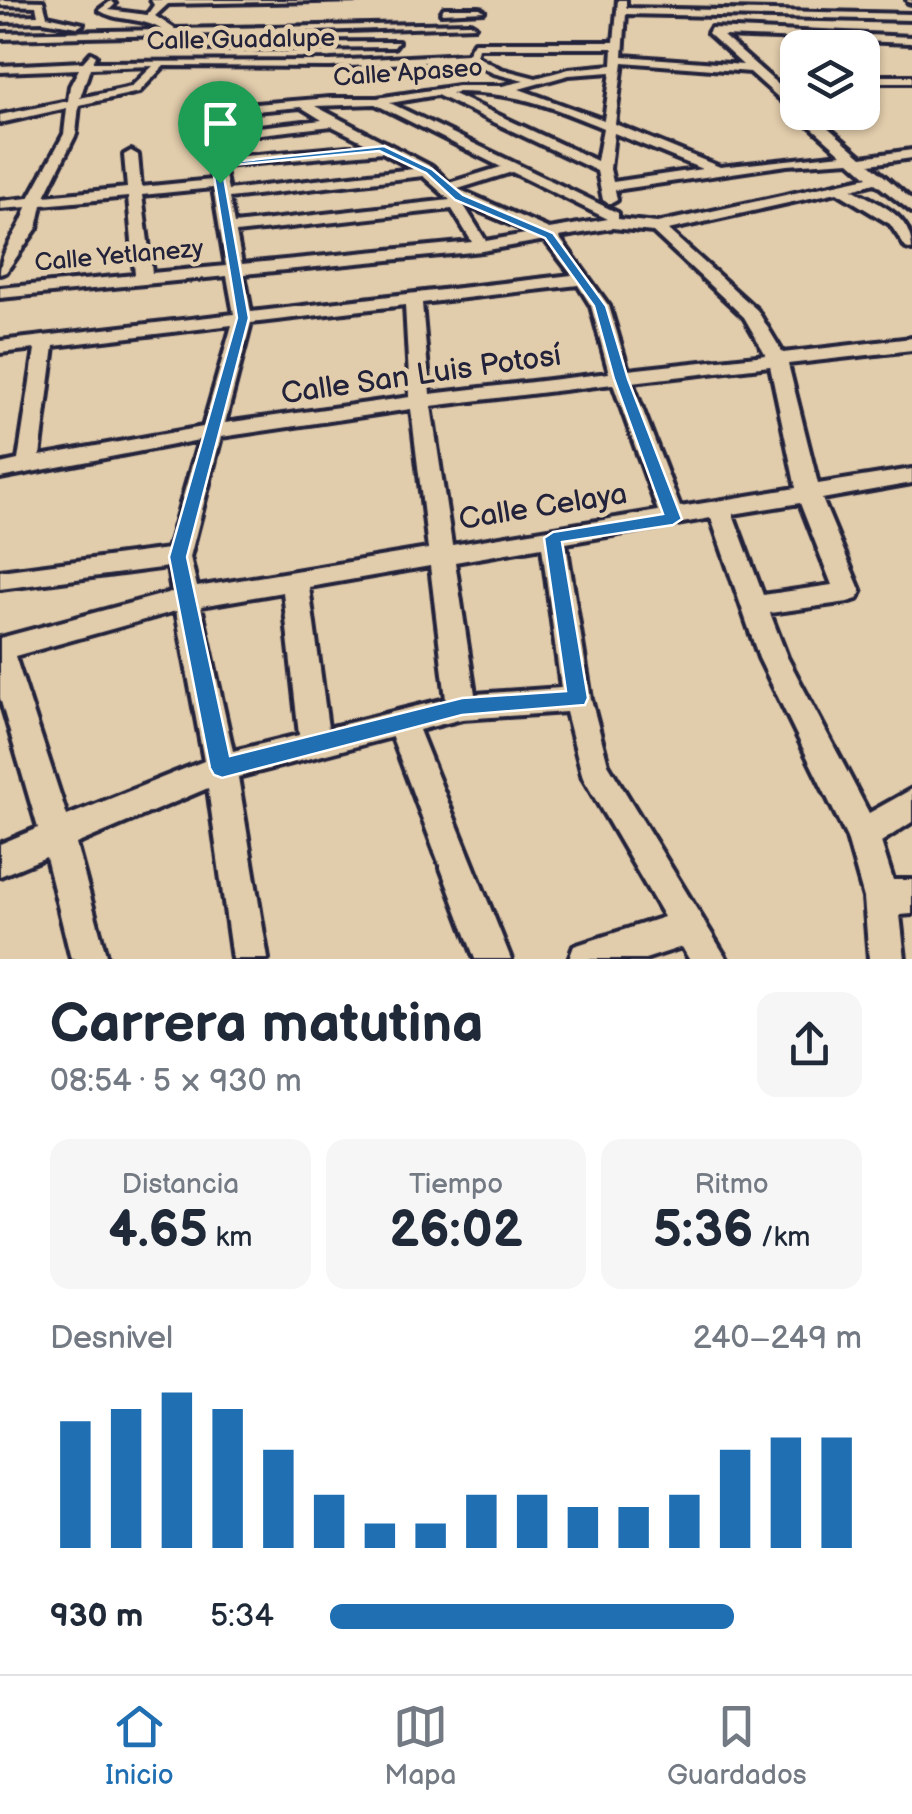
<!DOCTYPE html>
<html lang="es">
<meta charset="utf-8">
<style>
:root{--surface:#fff;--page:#f6f6f7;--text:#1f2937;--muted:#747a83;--line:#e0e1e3;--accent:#1f6fb2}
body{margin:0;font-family:"Balsamiq Sans",sans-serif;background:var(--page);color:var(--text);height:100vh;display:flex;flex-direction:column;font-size:38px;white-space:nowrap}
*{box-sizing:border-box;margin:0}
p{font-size:32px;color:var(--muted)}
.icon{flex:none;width:55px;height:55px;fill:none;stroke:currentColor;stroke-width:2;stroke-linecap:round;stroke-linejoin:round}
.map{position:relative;height:959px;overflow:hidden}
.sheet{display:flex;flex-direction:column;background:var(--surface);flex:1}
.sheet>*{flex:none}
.fabs{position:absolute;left:780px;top:30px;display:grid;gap:20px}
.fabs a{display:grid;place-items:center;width:100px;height:100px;border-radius:20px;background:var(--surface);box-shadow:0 2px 8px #0004;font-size:50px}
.pin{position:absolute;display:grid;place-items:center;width:85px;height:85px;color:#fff;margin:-102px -42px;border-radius:50% 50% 50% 0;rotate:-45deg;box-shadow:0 0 10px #0007}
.pin .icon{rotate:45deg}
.round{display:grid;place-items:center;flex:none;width:105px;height:105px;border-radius:20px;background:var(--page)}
.summary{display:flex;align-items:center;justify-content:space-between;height:170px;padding:0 50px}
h1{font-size:55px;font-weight:600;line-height:75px}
.stats{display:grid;grid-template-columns:repeat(3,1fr);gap:15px;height:170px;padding:10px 50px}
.stats div{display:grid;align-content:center;border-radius:20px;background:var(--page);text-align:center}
.stats b{font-size:50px;font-weight:600}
.stats small{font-size:28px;font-weight:400}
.stats p{font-size:28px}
.chart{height:280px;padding:20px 50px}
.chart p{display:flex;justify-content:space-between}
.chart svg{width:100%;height:180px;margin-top:10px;stroke:var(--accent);stroke-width:6}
ul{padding:0 50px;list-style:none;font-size:32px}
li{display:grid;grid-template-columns:160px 120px 1fr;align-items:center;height:75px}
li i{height:25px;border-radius:12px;background:var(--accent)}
.tabs{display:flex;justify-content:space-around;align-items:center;height:140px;border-top:2px solid var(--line);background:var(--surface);font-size:28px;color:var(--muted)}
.tabs a{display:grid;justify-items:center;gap:5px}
.tabs .selected{color:var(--accent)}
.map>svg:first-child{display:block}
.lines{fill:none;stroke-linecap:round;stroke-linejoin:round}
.minor-casing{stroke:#22223b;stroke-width:8}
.minor{fill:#e1ccab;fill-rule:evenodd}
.route{fill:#1f6fb2;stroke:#fff;stroke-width:2.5;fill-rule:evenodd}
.labels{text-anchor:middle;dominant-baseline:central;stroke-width:9;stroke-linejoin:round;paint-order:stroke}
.far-street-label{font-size:25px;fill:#22223b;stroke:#e1ccab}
.street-label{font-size:30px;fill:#22223b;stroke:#e1ccab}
</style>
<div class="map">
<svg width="912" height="959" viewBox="0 0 912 959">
<rect width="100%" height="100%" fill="#e1ccab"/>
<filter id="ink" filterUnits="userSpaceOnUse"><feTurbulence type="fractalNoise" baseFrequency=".01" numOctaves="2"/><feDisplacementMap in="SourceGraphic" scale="20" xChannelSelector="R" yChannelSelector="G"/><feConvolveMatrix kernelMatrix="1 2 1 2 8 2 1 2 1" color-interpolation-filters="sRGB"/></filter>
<g filter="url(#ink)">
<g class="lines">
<g class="minor-casing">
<path id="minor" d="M0,0L43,1L47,16L83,24L78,27L43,21L0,22V16L38,15L36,6L0,5Z
M151,0H363L168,4L155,16L175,29L470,23L475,26L183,35L196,43L398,42L394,47L194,49L171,35L0,39V33L162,30C141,16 116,22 99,10L111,1L115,4L109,10L147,15L154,5Z
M618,0H626V8L912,14V20L626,14L623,56L743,65L708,33L711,28L912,37V43L723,36L798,102V112H810L862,157L912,150V158L870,164L912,200V212L875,183L852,189C879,204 912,215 912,250L906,248L890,224L837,192L668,230L757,310L783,353L912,338V350L788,364L818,484L912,469V483L822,499L861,592L857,599L848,602L770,613L787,657L869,813L912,789V822L881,842L893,880H912V914L900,915L905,959H869L864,898L847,838L759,658L711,518L566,543L591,699L608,764L727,959H689L682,947L645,959H569L574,946L664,917L583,778L566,712L462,719L419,730L511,959H475L392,737L238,777L268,959H232L208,788L76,844L107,959H71L46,857L0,876V844L38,828L0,698V638L172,592L168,567L0,589V571L168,549L199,440L0,478V464L18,460L35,349L0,353V341L234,314L227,276L0,298V288L135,275L128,197L42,205L37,228L6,272L0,274C0,249 20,232 27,207L0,209V201L29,198L64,134L67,108L0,123V115L68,101L70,86L79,69L0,72V66L83,62L91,53L96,56L93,62L330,61L467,54L474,42H614ZM478,48H613L612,65L569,69L536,78L501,69L476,56ZM469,60L493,73L524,81L502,86H458L377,98H330L217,107L195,123L204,136L212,180L141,187L138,155L131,151L124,155L127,188L45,196L76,134L79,105L139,92L164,66L330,67ZM623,62L750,72L842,154L720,167L615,124ZM153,66L131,87L80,98L90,68ZM611,72L604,120L519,89L569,75ZM458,92C522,94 544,104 603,128L597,161L451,93ZM437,95L597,171L603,200L610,204L617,200L615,190L787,165L850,161L868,177L657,223L618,219V213L390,103ZM375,104L501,167L449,183L434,168L315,106ZM301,107L322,120L213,132L208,124L220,114ZM332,126L370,145L222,158L217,139ZM614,133L702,169L613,182L610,169ZM382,152L413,169L228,190L223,166ZM512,172L608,219L549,229L458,189ZM423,176L450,200L234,224L229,198ZM213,188L226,266L152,273L142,195ZM463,204L531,233L486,241ZM452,209L472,242L242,264L236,233ZM612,228L653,232L744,317L766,355L628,370L609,306L559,237ZM545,240L572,275L251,312L244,274L482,251ZM578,285L591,306L609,373L430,394L422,303ZM405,305L410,397L225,423L251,323ZM232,325L203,427L40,456L54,346ZM770,366L796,488L680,507L632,382ZM613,384L658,511L452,545L431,406ZM411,409L428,549L197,587L190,557L221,437ZM800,503L832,585L763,595L733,514ZM542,547L561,688L475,694L455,562ZM430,566L446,699L328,728L309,587ZM283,592L299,735L233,751L201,606ZM176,611L204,761L67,816L15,656Z
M907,0H912V3L908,2Z
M444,8H480L484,11L441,13Z
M862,76H912V82H862Z"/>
</g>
<use href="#minor" class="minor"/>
</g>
</g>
<path class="route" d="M384,146L432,169L463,195L553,233L606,306L628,379L682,519L673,525L562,542L588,698L585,705L462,715L222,778L214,775L210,768L169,557L237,318L212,164ZM379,151L426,173L455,200L545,238L594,306L614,379L663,514L553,532L544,538L566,691L462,698L230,756L187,557L249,318L222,166Z"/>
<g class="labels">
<g class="far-street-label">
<text transform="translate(241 40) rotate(-1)">Calle Guadalupe</text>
<text transform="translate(408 73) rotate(-4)">Calle Apaseo</text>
<text transform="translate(119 256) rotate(-5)">Calle Yetlanezy</text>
</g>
<g class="street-label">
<text transform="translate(421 375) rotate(-8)">Calle San Luis Potosí</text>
<text transform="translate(543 507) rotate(-9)">Calle Celaya</text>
</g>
</g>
</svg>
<div class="fabs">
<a><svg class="icon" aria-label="layers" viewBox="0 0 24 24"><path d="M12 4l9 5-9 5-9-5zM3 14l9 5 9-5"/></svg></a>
</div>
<div class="pin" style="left:220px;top:183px;background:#1e9e55"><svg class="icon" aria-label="arrive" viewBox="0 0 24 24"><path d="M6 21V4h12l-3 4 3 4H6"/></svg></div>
</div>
<section class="sheet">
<div class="summary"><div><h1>Carrera matutina</h1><p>08:54 · 5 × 930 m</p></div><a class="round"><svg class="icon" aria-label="share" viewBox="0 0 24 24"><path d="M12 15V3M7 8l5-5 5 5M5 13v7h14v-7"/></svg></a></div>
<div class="stats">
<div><p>Distancia</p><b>4.65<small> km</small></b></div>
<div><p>Tiempo</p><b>26:02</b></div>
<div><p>Ritmo</p><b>5:36<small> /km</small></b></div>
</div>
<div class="chart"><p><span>Desnivel</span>240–249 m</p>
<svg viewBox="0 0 160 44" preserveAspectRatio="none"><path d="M5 44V13M15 44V10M25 44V6M35 44V10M45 44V20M55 44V31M65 44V38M75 44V38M85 44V31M95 44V31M105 44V34M115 44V34M125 44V31M135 44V20M145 44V17M155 44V17"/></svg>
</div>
<ul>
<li><b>930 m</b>5:34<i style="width:76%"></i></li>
</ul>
</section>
<nav class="tabs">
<a class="selected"><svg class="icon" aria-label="home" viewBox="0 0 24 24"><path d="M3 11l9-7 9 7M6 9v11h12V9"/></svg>Inicio</a>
<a><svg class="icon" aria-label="map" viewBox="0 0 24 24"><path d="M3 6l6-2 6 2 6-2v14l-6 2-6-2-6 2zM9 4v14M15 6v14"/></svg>Mapa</a>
<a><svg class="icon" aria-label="saved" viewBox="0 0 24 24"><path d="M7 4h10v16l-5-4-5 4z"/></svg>Guardados</a>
</nav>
